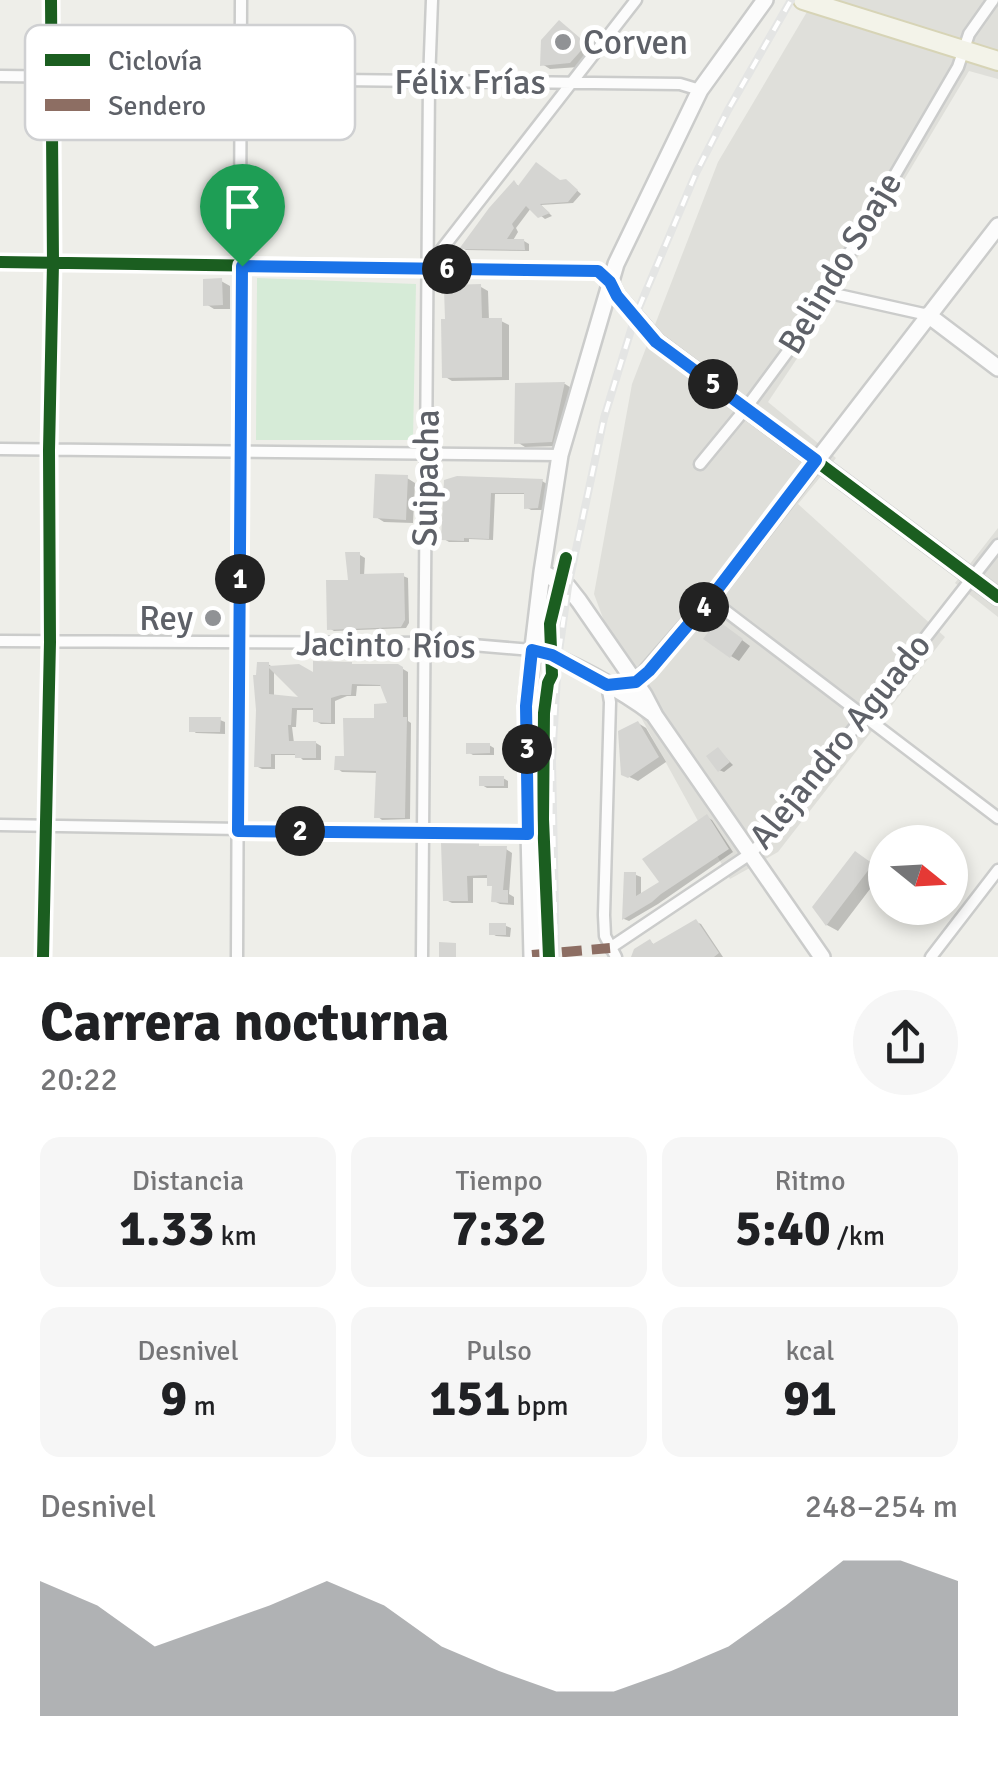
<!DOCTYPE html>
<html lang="es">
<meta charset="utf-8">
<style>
:root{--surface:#fff;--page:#f6f6f6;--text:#202124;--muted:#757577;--accent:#909295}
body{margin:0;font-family:Signika,sans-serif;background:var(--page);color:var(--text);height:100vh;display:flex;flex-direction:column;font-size:38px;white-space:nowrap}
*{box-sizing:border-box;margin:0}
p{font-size:32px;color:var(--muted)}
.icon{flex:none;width:55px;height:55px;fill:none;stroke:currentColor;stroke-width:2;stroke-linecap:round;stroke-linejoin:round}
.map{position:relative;height:957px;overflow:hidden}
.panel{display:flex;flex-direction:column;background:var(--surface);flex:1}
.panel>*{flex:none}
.needle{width:65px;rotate:108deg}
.tools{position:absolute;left:868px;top:825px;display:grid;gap:20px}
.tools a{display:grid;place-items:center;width:100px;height:100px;border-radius:50%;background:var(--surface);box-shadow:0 5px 15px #0003;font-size:50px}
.pin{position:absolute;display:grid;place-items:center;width:85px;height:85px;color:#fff;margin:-102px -42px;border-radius:50% 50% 50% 0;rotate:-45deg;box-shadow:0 0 10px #0007}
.pin .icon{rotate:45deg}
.km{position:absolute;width:50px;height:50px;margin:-25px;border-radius:50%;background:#222;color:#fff;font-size:28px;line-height:50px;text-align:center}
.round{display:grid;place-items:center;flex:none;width:105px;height:105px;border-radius:52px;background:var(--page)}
.overview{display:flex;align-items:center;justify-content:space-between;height:170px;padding:0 40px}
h1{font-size:55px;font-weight:700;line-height:75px}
.stats{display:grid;grid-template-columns:repeat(3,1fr);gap:15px;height:170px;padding:10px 40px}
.stats div{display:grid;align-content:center;border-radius:20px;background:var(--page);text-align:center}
.stats b{font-size:50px;font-weight:700}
.stats small{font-size:28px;font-weight:400}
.stats p{font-size:28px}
.chart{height:280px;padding:20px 40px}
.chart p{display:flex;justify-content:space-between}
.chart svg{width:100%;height:180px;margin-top:10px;fill:var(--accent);opacity:.7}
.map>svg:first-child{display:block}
.industrial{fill:#dfdfda}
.green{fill:#d6ebd7}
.shadow{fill:#0003;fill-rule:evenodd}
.building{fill:#d5d5d2;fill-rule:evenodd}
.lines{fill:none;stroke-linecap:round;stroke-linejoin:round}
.street-casing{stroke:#cbcccb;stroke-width:15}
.secondary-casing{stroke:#cbcccb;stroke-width:20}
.primary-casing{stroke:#d7d4b6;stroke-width:22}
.street{stroke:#fcfcfc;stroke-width:10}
.secondary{stroke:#fcfcfc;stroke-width:15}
.primary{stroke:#f3f3e9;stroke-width:18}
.rail-casing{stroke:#e4e5e4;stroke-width:8}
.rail{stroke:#fff;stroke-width:4;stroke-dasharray:11;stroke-linecap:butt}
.quiet{stroke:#8d6e63;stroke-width:10;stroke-dasharray:20 10;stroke-linecap:butt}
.cycleway-casing{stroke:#fff;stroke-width:19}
.cycleway{stroke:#1b5e20;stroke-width:12}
.route-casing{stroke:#fff;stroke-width:20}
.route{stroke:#1a73e8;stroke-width:12}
.poi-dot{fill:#909295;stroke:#fff;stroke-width:4}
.labels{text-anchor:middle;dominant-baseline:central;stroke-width:10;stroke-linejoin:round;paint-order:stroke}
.poi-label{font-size:35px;fill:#5e6168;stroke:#fff;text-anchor:start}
.street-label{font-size:35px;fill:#5e6168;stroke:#fff}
.key{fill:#fff;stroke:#cfd0d2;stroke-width:2.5}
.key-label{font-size:28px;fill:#5e6168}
</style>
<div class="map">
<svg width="998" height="957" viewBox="0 0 998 957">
<rect width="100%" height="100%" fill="#eeeee9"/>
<path class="industrial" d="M814,0H998V79L969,71L800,354L768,402L836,458L798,504L945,637L778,852L730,879L638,712L594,594L632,384L718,162Z
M998,528V617L955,583Z"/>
<path class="green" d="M257,278L416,284L413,440H256Z"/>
<path class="shadow" d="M567,28L594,50L579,67L550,69L542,64Z
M561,182L571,185L581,194L573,203L541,205L552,216L545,219L531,208L516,228L518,232L512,242L524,241L529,244V251L466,250L462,248L514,183L520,187Z
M221,281L230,286V309H214L206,304Z
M481,287L488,291L489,321H501L509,325V380L452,381L444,376Z
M565,384L573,389L560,446L525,447L517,442V386Z
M407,478L415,483L413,523L384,522L376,517Z
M542,481L547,484L543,510H531L526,507L527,494H495L493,540L469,539V542H449L444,539L447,482Z
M360,555L365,558L364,576H403L408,578L409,623L406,628L334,631L329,628Z
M726,628L750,646L739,661L731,656Z
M268,664L274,668L316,676L398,666L408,672V721L411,723L410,819L382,820L377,816L378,773L342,772L337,768L390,706L383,686H357L356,696H347L335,701V724H321L316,721V710H297L296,727H292L294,743H316L321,746V760H303L298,755H275V769H262L256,766ZM274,669L305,700L274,697Z
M220,720L225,722V734L196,733L192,730Z
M638,723L646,728L666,762L638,781L623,774Z
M489,745L494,748V755H473L468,752Z
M718,750L733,765L724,772L719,770Z
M503,778L508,781V788H487L482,785Z
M707,817L712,820L733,852L658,904L629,921L624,919L627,874L636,875L641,877V896L663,883Z
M479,846L484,849H506L512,853L509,894L514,897V905L500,904L494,901V887L489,884V878H473V903H452L446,900Z
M867,860L883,872L838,931L827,925L815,907Z
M696,922L701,924L723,957H634L650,942L655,945Z
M506,926L511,928L510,937L496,936L491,933Z"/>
<path class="building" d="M559,20L587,44L570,63L540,66L541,40Z
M536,162L560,180L566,179L578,190L568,202L540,204L550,213L538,218L526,206L512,224L514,228L507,239H524L525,250L459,249L489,208L514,180L518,186Z
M222,278L223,305L203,306V279Z
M481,284L482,318H502V377L442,378L441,319H445L444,289L448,285Z
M565,382L552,442L514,444L515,383Z
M375,474L408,475L406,520L373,518Z
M457,476L543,479L538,508L524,509V493H491L489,539L464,538V541L441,540L444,480Z
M345,552H360V574L404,573L405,620L401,627L327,630L326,580H348Z
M717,620L743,639L730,658L703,639Z
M313,661L352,662V664H398L403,667V717H407L405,818H374L376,771L334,770L335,756H344L343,718H374V704L387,703L380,685L352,684L351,695H341L331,698V723L313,722V708H292L291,725H288L289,741H316V758H295V754H271V767H254L256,710L253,675H256L257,662H269V666L299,664L313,672ZM269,668L298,697L269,694Z
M189,717H221L220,732H189Z
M638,721L659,757L628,778L621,775L618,731Z
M466,743H490V753L466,754Z
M718,747L730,762L718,772L706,756Z
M479,776H504V786H479Z
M707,814L729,849L661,894L652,902L622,920L624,872H636V896L659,882L642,859Z
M441,843H479V846H507L503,890H508V903L491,902L492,886H487V875L467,876L468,901H443Z
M855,851L873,864L826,926L812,907Z
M696,919L719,953L714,957H631L634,949L650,939L653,944Z
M489,923H506V935H489Z
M439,942L456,943V957H439Z"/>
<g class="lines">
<g class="street-casing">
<path id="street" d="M0,76L680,84L700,90
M0,262L598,271L610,282
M428,267L636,0
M825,292L928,315
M0,449L560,455
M700,464L746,408L808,324L958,67L969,34L993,0
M710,599L998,818
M0,641L449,643L532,650
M607,685L610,702L604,915L605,936L616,957
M0,825L528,834
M610,948L750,854L759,845L864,716L998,545
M43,957L50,642L49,450L53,263L51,0
M237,957L241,0
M422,957L429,82L432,0
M931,957L998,870"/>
</g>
<g class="secondary-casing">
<path id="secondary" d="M610,282L617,296L657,342L998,597
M928,315L998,368
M542,572L568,587L579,601L644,695L655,716L822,957
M532,650C564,657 626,693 652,713
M607,685H625L640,679L710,599L998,226
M532,957L526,706L542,572L560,455L616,264L700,90L765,0"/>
</g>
<g class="primary-casing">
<path id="primary" d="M803,0L998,61"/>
</g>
<use href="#street" class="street"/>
<use href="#secondary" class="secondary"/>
<use href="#primary" class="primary"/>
<g class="rail-casing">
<path id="rail" d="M556,957L552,761L558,659L568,587L604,418L635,317L696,173L728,110L791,0"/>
</g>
<use href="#rail" class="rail"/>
<path class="quiet" d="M532,955L610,948"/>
<g class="cycleway-casing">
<path id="cycleway" d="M0,262L598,271L610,282L617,296L657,342L998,597
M43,957L50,642L49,450L53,263L51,0
M549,957L543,819L544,713L548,683L552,675L550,624L566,558"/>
</g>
<use href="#cycleway" class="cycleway"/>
</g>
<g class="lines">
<g class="route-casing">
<path id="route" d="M242,266L598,271L610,282L617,296L656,342L816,460L710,599L649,671L636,682L607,685L552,655L532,650L526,706L528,834L238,831Z"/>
</g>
<use href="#route" class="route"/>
</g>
<g class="poi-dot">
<circle cx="563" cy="42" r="10"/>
<circle cx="213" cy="618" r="10"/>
</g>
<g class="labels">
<g class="poi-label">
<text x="583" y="42">Corven</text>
<text x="193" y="618" text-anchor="end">Rey</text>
</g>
<g class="street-label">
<text x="470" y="82">Félix Frías</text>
<text transform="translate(840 263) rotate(-59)">Belindo Soaje</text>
<text transform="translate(426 478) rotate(-89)">Suipacha</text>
<text transform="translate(386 645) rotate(1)">Jacinto Ríos</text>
<text transform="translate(840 741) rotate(-51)">Alejandro Aguado</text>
</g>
</g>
<rect x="25" y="25" width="330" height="115" rx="15" class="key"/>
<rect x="45" y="54" width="45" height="12" fill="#1b5e20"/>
<rect x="45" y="99" width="45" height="12" fill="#8d6e63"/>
<g class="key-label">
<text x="108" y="70">Ciclovía</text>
<text x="108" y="115">Sendero</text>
</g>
</svg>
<div class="tools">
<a><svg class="needle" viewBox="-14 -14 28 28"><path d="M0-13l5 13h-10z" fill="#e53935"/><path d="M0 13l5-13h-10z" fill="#757577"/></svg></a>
</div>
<div class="pin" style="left:242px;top:266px;background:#1e9e55"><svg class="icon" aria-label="arrive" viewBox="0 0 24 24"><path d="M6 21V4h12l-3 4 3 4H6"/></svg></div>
<b class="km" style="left:240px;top:579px">1</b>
<b class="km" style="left:300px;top:831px">2</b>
<b class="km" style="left:527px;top:749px">3</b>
<b class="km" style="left:704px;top:607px">4</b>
<b class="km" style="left:713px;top:384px">5</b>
<b class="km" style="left:447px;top:269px">6</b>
</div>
<section class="panel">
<div class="overview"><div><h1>Carrera nocturna</h1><p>20:22</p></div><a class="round"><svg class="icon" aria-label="share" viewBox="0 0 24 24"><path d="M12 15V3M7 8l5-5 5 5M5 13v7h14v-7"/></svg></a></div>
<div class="stats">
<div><p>Distancia</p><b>1.33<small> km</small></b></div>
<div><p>Tiempo</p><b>7:32</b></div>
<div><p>Ritmo</p><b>5:40<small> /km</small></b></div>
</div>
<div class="stats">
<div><p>Desnivel</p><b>9<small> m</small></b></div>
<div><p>Pulso</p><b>151<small> bpm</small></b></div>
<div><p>kcal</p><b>91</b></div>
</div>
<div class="chart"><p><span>Desnivel</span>248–254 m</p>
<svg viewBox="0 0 160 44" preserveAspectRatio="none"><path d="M0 44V11L10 17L20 27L30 22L40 17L50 11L60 17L70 27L80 33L90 38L100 38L110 33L120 27L130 17L140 6L150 6L160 11V44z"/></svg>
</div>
</section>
